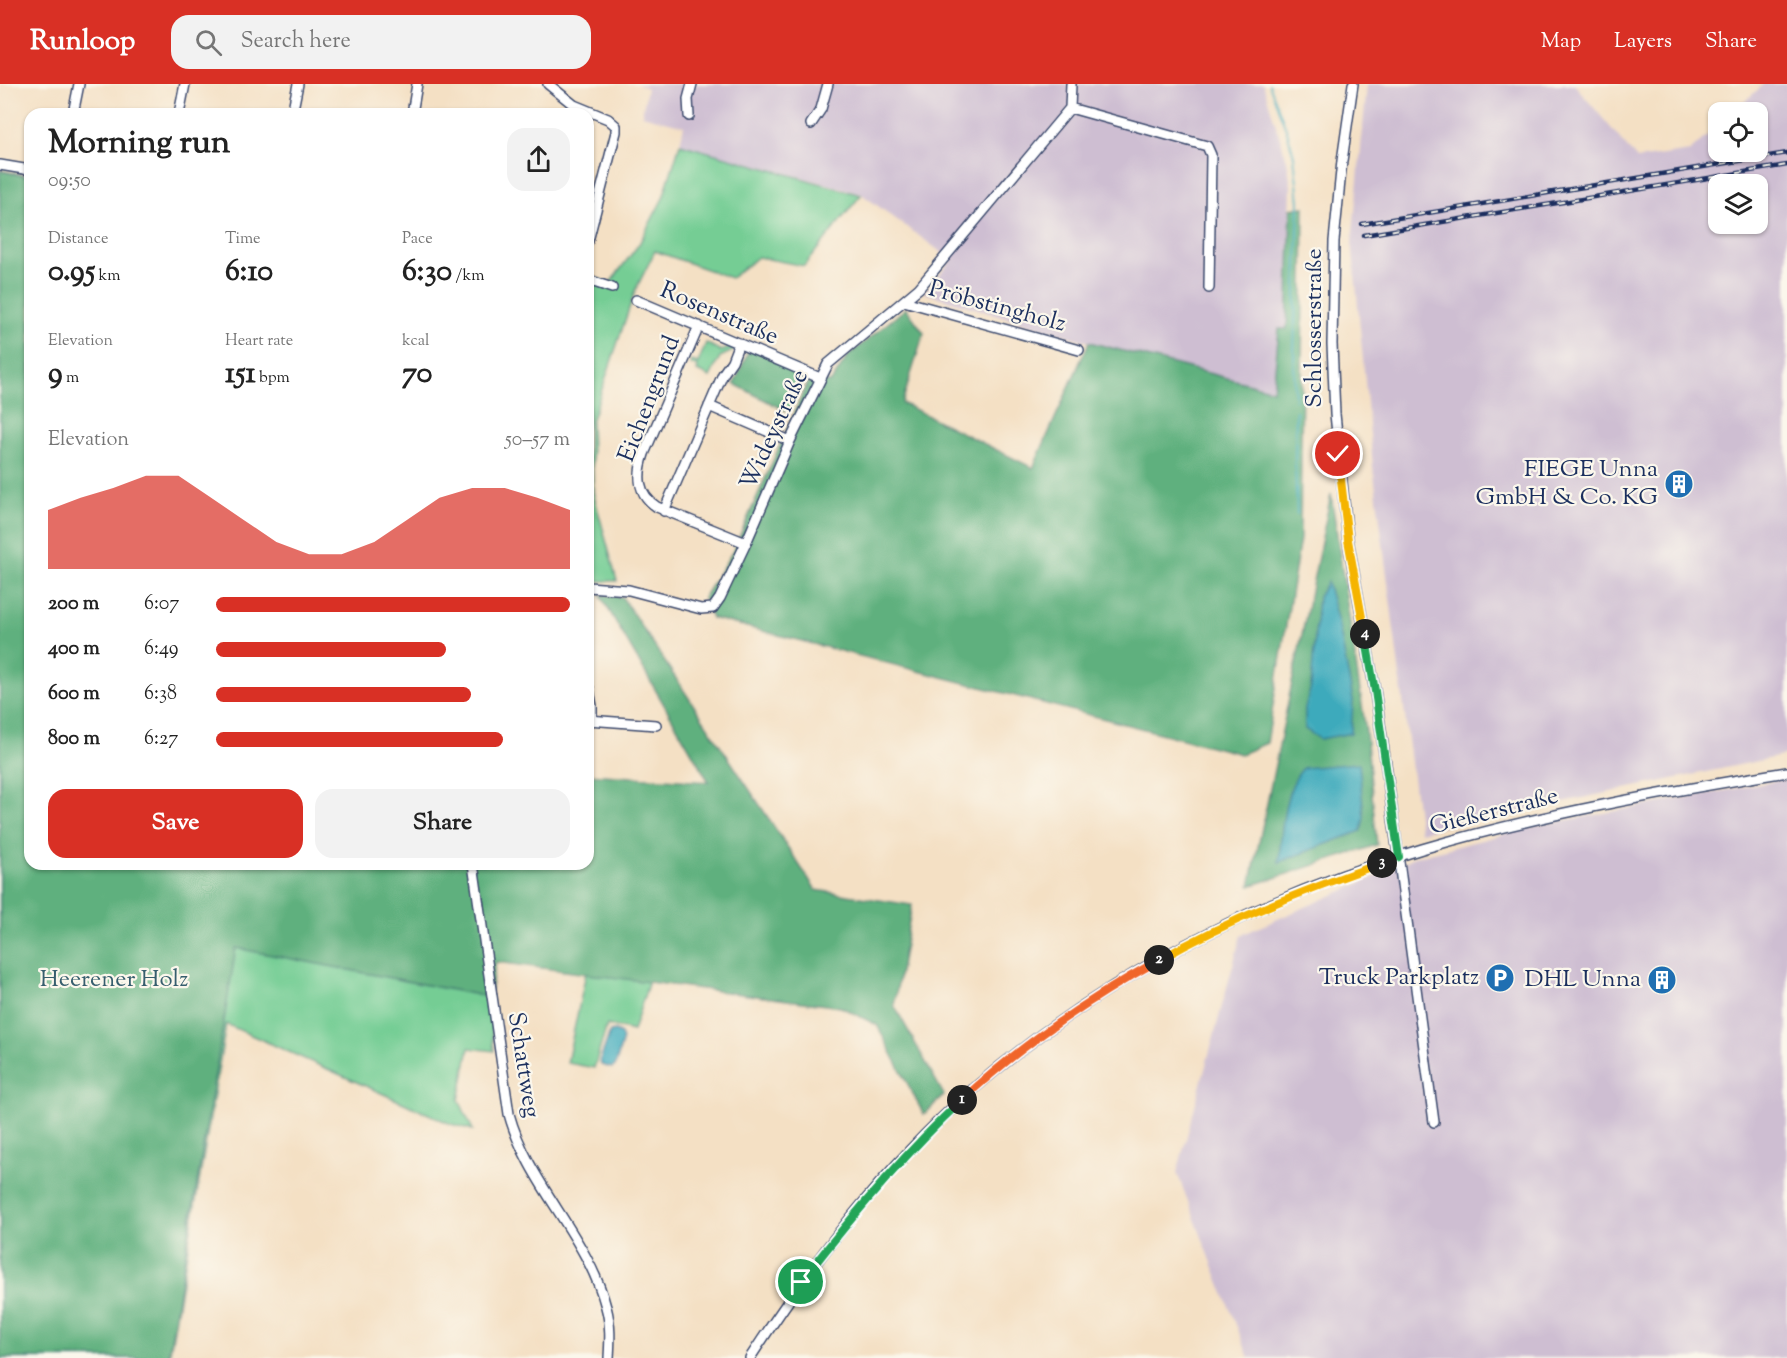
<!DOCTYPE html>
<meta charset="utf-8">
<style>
:root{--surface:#fff;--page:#f2f2f2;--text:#222;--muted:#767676;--accent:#d93025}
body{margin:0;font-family:"Sorts Mill Goudy",serif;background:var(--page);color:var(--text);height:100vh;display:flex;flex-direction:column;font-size:22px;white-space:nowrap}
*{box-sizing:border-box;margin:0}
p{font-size:20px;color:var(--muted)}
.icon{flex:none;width:33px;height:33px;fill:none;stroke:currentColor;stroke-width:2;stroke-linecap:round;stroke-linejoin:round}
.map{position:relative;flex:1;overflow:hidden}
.drawer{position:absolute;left:24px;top:24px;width:570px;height:762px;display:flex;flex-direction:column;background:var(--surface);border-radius:18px;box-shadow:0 2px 4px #0004}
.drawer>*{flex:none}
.controls{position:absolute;left:1708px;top:18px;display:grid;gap:12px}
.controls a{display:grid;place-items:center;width:60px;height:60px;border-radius:12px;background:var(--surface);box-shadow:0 2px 4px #0004;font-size:30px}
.pin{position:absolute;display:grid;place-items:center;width:51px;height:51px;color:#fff;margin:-26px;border:3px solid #fff;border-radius:50%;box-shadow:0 2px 6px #0007}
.km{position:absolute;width:30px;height:30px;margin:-15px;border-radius:50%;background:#222;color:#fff;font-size:16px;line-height:30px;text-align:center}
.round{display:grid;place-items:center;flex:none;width:63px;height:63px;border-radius:18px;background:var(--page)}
.head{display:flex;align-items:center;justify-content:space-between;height:102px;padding:0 24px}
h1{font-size:33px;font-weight:700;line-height:45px}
.stats{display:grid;grid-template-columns:repeat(3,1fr);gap:9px;height:102px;padding:6px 24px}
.stats div{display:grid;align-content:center}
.stats b{font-size:30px;font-weight:700}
.stats small{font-size:16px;font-weight:400}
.stats p{font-size:16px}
.chart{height:168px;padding:12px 24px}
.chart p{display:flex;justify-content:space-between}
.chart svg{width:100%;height:108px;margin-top:6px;fill:var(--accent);opacity:.7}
.primary-button{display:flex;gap:12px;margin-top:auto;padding:12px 24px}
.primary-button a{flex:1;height:69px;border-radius:18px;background:var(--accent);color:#fff;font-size:24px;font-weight:700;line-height:69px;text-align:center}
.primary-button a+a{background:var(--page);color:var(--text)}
ul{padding:0 24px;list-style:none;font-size:20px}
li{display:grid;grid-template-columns:96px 72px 1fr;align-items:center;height:45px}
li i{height:15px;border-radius:8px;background:var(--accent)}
header{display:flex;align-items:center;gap:36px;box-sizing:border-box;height:84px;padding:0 30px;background:var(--accent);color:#fff}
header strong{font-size:28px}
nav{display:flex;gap:33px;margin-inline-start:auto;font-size:21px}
.search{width:420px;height:54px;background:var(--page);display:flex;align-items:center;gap:15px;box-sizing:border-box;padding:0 21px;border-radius:18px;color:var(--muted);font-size:22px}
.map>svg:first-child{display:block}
.industrial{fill:#cebed2;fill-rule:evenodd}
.green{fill:#74cd94;stroke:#487e79;stroke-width:1.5}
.forest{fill:#5fb07e;stroke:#3d706e;stroke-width:1.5}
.water{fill:#3daabc;stroke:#2c6c8d;stroke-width:1.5}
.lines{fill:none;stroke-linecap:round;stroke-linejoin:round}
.stream{stroke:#3daabc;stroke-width:2}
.minor-casing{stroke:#3c4a6d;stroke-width:12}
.minor{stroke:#fff;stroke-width:9}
.rail-casing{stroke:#1b2f5e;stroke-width:4.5}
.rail{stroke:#fbf7ec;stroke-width:2;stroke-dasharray:7;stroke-linecap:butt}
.split-1-casing{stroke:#fff;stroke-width:12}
.split-2-casing{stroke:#fff;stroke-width:12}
.split-3-casing{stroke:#fff;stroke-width:12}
.split-4-casing{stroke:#fff;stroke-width:12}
.split-5-casing{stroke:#fff;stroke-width:12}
.split-1{stroke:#22a559;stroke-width:8}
.split-2{stroke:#f0652b;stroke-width:8}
.split-3{stroke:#f5b400;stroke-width:8}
.split-4{stroke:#22a559;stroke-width:8}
.split-5{stroke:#f5b400;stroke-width:8}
.labels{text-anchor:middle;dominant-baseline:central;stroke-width:4.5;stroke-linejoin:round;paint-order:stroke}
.street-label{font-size:24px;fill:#1b2f5e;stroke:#fbf7ec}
.poi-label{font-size:24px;fill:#1b2f5e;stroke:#fbf7ec;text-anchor:end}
.park-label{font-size:24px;fill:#365e6e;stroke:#fbf7ec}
</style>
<header>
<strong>Runloop</strong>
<div class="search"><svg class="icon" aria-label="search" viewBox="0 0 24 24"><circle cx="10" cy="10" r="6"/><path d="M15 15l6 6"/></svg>Search here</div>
<nav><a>Map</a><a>Layers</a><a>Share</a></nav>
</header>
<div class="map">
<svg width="1787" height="1274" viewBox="0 0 1787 1274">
<rect width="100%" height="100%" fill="#fbf7ec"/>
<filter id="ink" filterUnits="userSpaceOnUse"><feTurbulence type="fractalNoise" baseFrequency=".0167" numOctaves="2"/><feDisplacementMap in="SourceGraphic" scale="12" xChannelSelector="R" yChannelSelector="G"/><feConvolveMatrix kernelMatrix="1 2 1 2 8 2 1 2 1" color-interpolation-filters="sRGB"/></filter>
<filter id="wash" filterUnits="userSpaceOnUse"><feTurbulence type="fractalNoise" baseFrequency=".008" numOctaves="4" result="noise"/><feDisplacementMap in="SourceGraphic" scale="24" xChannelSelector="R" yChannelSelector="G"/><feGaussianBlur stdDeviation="1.35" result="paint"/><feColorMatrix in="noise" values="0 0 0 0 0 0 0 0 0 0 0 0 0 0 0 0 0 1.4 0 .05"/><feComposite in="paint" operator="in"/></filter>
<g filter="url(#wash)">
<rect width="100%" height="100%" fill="#f4e0c4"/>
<path class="industrial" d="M637,0H1263L1287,77L1291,101L1287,246L1279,245L1274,306L1089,258L924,209L952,176L860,109L680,60L684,42L642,31L647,4Z
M1367,0H1574L1637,75L1690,67L1719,41V68H1758V28H1733L1764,0H1787V671L1420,748L1373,383L1352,158ZM1758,100V140H1719V100Z
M1787,695V1274H1249L1177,1089L1241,851L1386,788L1414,773L1541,741Z"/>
<path class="green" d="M680,60L861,111L804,182L758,173L731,194L655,167L635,207L591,338L593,408L617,497H588V226L592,193L610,199L639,160L663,114Z
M0,86L30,92V780L489,913L494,967L469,964L459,1016L473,1046L451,1040L226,940L169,1274H0Z
M706,259L721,267L736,262L735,266L720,273L710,293L697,287L698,283L690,280L691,277L698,279Z
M586,889L649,897L633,947L607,941L594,984L567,979Z"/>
<path class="forest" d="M0,87L30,93V780H588V690L709,698L600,511L622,513L816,806L912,821L894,921L944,1011L924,1031L877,941L841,923L496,878L489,913L236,864L168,1274H0Z
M1304,123L1300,455L1267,659L1241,670L712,534L703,514L733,467L808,298H831L848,272L906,224L924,249L902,319L1033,384L1089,258L1273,306L1279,245H1287L1291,125Z
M750,264L805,288L788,328L734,300Z
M1331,410L1366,648L1377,761L1250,802Z"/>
<path class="water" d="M1327,498L1339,542L1353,616L1351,649L1320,655L1305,645V624L1311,603L1318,513Z
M1359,679L1364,734L1361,747L1279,778C1282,747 1282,708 1303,684Z
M615,947L621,950L623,955L615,982L612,984L601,981L600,976L610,948Z"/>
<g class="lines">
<path class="stream" d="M1269,0L1287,47L1294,72L1299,118L1294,267L1295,317
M1296,327L1295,379L1297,430"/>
</g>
</g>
<g filter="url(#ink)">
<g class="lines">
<g class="minor-casing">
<path id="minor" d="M548,0L574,21L608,35L616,42V48L588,157
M1353,0L1342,77L1334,157L1332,260L1335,330L1348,456L1375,607L1386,681L1434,1038
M1070,24L1207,62L1211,71L1209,204
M73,30L79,0
M179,30L185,0
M292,30L298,0
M412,30L417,0
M689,32L688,15L692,0
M811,40L821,25L828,0
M0,81L30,86
M588,196L612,204
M636,216L820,294
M904,217L1079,266
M699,242L644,370C637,391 637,410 657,423L746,459
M709,322L790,357
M664,427L723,290L732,277L739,259
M588,503L629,506L701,525L713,524L720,514L746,459L790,357L828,280L919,204L1070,24L1071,0
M588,601L592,622V637
M588,636L656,641
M473,780L509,1030C528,1100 588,1153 606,1223C611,1240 610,1257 609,1274
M750,1274C813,1177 884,1084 971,1007C1100,894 1258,814 1422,765C1541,730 1665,708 1787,688"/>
</g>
<use href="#minor" class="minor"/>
<g class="rail-casing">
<path id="rail" d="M1362,140L1787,69
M1364,151L1787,81"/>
</g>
<use href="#rail" class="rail"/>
</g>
</g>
<g class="lines" filter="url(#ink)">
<g class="split-1-casing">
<path id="split-1" d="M801,1198C851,1133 902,1072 962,1016"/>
</g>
<g class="split-2-casing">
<path id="split-2" d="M962,1016C1021,961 1089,915 1159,876"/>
</g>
<g class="split-3-casing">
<path id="split-3" d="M1159,876C1230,835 1305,806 1382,779"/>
</g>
<g class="split-4-casing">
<path id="split-4" d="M1365,550L1375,607L1399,773L1382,779"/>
</g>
<g class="split-5-casing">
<path id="split-5" d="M1338,370L1348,456L1365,550"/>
</g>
<use href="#split-1" class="split-1"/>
<use href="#split-2" class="split-2"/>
<use href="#split-3" class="split-3"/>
<use href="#split-4" class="split-4"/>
<use href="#split-5" class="split-5"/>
</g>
<defs>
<g id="building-disc" transform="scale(1.5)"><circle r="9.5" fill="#1f6fb2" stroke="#fbf7ec"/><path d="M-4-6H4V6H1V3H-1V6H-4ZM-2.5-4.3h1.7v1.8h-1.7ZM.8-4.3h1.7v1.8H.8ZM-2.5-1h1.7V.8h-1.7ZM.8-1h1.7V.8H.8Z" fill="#fff"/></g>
<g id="parking-disc" transform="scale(1.5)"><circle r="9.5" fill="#1f6fb2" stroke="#fbf7ec"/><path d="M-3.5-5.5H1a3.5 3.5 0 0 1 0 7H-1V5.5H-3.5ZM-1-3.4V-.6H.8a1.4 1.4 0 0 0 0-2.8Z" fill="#fff"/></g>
</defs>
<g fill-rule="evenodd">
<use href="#building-disc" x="1679" y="400"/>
<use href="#parking-disc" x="1500" y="894"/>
<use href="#building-disc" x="1662" y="896"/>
</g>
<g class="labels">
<g class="street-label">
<text transform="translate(997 223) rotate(15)">Pröbstingholz</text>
<text transform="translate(719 230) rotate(23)">Rosenstraße</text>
<text transform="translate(1315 244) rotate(-90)">Schlosserstraße</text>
<text transform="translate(650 315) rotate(-69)">Eichengrund</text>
<text transform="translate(775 346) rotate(-65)">Wideystraße</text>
<text transform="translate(1494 728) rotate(-14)">Gießerstraße</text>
<text transform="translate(523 981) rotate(81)">Schattweg</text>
</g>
<g class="poi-label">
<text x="1658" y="386">FIEGE Unna<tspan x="1658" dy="28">GmbH &amp; Co. KG</tspan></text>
<text x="1479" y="894">Truck Parkplatz</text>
<text x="1641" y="896">DHL Unna</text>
</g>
<g class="park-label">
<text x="114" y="896">Heerener Holz</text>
</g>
</g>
</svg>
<div class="controls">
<a><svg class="icon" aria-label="locate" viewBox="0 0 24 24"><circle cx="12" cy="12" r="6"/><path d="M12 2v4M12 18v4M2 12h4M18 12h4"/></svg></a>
<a><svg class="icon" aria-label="layers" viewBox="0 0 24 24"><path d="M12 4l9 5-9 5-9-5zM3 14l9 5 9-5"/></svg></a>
</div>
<div class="pin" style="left:801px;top:1198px;background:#1e9e55"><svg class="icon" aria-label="arrive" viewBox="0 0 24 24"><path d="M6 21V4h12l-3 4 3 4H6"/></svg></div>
<div class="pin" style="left:1338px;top:370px;background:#d93025"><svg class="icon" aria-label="check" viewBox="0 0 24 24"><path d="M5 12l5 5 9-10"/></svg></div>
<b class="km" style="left:962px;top:1016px">1</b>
<b class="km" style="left:1159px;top:876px">2</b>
<b class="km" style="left:1382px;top:779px">3</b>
<b class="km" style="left:1365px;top:550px">4</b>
<section class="drawer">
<div class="head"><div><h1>Morning run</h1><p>09:50</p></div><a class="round"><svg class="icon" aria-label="share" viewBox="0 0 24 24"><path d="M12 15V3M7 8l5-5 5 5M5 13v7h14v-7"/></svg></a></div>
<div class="stats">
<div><p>Distance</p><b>0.95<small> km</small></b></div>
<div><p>Time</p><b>6:10</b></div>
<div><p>Pace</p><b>6:30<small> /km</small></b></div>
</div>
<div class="stats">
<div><p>Elevation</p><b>9<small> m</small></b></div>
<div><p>Heart rate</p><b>151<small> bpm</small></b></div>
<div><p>kcal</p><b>70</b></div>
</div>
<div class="chart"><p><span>Elevation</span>50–57 m</p>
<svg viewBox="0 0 160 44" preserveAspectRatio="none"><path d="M0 44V20L10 15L20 11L30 6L40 6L50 15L60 24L70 33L80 38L90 38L100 33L110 24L120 15L130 11L140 11L150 15L160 20V44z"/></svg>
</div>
<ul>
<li><b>200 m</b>6:07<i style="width:100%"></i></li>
<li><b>400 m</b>6:49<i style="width:65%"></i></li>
<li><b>600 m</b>6:38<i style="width:72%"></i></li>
<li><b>800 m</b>6:27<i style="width:81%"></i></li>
</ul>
<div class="primary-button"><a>Save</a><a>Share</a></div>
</section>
</div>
